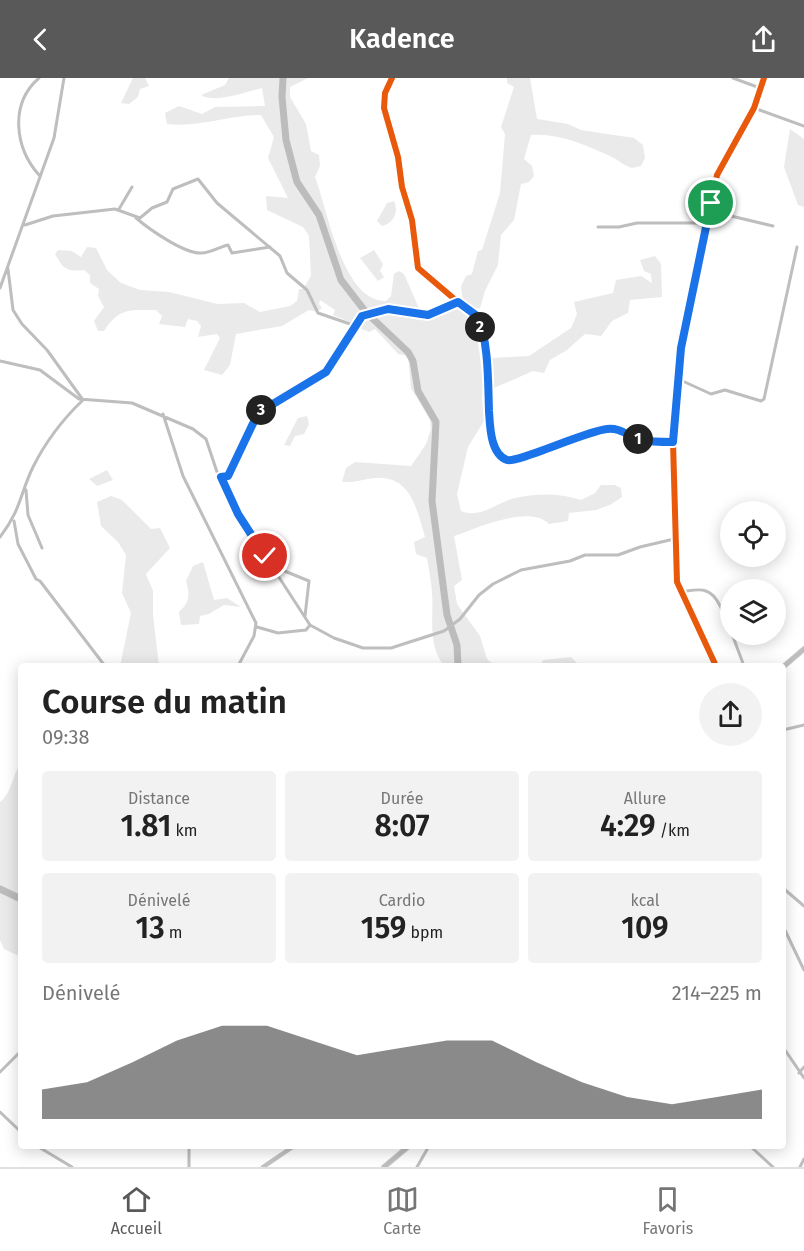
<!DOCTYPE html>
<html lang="fr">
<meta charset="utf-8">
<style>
:root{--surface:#fff;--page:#f2f2f2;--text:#222;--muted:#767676;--line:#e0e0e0;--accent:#595959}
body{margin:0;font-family:"Fira Sans",sans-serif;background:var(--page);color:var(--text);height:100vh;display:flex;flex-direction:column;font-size:22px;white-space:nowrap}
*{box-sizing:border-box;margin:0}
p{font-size:20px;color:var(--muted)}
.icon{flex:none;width:33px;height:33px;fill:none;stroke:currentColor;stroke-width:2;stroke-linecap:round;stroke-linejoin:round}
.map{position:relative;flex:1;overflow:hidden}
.panel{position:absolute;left:18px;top:585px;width:768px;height:486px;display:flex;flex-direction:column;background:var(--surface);border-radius:6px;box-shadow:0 3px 15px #0003}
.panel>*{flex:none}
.fabs{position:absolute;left:720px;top:423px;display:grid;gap:12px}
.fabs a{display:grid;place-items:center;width:66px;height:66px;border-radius:50%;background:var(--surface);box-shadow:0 3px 15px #0003;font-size:30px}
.pin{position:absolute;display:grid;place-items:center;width:51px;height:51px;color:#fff;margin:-26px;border:3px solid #fff;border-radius:50%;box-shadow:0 2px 6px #0007}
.km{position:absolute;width:30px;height:30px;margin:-15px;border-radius:50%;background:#222;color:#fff;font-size:16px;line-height:30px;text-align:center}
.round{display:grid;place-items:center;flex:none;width:63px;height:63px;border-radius:32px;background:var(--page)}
.headline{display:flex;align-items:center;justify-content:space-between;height:102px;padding:0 24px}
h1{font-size:33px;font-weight:600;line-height:45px}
.figures{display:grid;grid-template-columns:repeat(3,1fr);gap:9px;height:102px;padding:6px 24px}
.figures div{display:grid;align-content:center;border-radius:6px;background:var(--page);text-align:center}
.figures b{font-size:30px;font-weight:600}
.figures small{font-size:16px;font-weight:400}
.figures p{font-size:16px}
.chart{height:168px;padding:12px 24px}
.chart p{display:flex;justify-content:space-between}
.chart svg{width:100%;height:108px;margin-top:6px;fill:var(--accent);opacity:.7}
header{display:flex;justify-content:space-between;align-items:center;height:78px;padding:0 24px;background:var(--accent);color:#fff;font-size:27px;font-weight:600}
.tabs{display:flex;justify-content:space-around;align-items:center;height:84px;border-top:2px solid var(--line);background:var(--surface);font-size:16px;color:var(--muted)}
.tabs a{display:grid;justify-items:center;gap:3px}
.tabs .selected{color:var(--accent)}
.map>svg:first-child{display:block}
.green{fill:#eaeaea}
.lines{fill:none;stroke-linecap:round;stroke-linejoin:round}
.river{stroke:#bcbcbc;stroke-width:7}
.primary-casing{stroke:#dbdbdb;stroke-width:6}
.street{stroke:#bebebe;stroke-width:3}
.secondary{stroke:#c2c2c2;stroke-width:4.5}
.primary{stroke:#bdbdbd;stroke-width:4.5}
.cycleway-casing{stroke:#fff;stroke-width:10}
.cycleway{stroke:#e8590c;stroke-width:6}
.route-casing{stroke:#fff;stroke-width:12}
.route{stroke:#1a73e8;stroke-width:8}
</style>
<header><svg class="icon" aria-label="back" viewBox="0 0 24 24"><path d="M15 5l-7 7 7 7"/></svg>Kadence<svg class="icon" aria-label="share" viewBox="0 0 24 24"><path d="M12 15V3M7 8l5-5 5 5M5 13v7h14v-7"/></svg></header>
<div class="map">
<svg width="804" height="1089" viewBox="0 0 804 1089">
<rect width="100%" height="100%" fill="#fff"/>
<path class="green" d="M133,0H145L149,8L140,11L138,19L129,26L121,25Z
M229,0H308L290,9V19L306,46L311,73L319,77L320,88L315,99C327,129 342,224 386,223L391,218L394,196L399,193L404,196L421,235C401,233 382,224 362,235C358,237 356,242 352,245L333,237L335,232L320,222L319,226L322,230L317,234L309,232L282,248L236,256L230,287L222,297L204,292L220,260L217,256L198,259L201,248L197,243L188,241L185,249L159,246L162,238L156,232C131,232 119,229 104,253H98L94,243L104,229L98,218L99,211L90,205V197L84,192C67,194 63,191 55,176L58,172L72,173L81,179L87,169L96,170L107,192L121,205L140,212L169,214L217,226L244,225L260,234L290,228L297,223L299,211H303L311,198L309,158L303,149L267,132L266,118L288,120L268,80L274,59L261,37C229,37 198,50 167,46L165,35L179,28L202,36L215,29L265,28L262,10C246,14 214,26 201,17L225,7Z
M507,0H530L537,41L568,46L581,52L634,60L643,67L645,80L641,88L632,90C624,88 619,82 612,79C585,67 560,55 531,57L524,81L532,88L534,98L529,104L521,106L514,142L501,157L498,187L485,213L480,230L473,231L463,224L461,208L466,198L472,196L478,173L482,172L500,115L505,56L501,49L514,9L507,5Z
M790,51L804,61V129L798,127L784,89Z
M394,123C399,134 394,145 382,148L377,143L387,125Z
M374,172L383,186L380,193L384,199L378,203L360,180Z
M655,178L661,186L662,219L630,222L628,235L612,243L601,258L585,256L567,272L550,282L544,295L533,293L494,310L489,280L529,278L571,250L577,236L574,224L613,215L616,202L641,198L652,205L651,196L644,193L640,182Z
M458,229L477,247L486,303L482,318L484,343L468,369L457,416L461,433C481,441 495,425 515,420C537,415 559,415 581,422L595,415L601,407H615L621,410L622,419L610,427L596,432L569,435L568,443L549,446C529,426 477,450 454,458L462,502L454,508L457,526L480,558L487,581L495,588H444C427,566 434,539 432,514C431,502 429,491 427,480L416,476L414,464L425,459C417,432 411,397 375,400C363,401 355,405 342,404L346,390L355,384L411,388L426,366L431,351L430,342L411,310L408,278L398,276L375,251L369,254L359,250L360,242C380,222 402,240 423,241C436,242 446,231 458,229Z
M307,338L309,346L304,356L295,358L290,368L284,367L298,340Z
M107,392L113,402L97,408L89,401Z
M111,418L122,422L151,451L160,450L170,470L146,496L153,513V537L159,588H120L131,535L122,515L126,477L118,464L101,448L97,424Z
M203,484L214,522L227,520L241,529L224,527L209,536L200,538L199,546L181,547L179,534C190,524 190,517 186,503L193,488Z
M571,579L580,588H540L543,582Z
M21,685V879L4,871L0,862V724C12,715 12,697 21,685Z"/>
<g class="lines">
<path class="river" d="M283,0L282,19L286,62L297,104L319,137L341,202L365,233
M371,239L408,274L413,283L418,313L436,344L432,423L447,537L457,567L458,588
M0,811L21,821"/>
<g class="primary-casing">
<path id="primary" d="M783,589L804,571
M384,1089L409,1068"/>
</g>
<path class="street" d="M39,0C9,26 15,70 39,97
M392,0L385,15L384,30L398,79L402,109L412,142L418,190L479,242C483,262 486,284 488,305C490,325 484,392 521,381C550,371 576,355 607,350C619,349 626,357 637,360C648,364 661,364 673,364
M733,0L760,10
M754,30L804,48
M119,131L132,109
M710,133L773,148
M136,140C149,151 183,175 200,175C209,176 219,169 228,167L232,175L270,169
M25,147L53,138L115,131L140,140L152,130L167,124L173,111L198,101L217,125L280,178L287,195L307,212L318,235L356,248
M598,149H619L637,145H706
M0,210L54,60L64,0
M0,283L40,292L79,321L132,325L193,351L206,361L217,394L224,400L228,398L258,335L326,294L362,238L388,231L428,237L457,224
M676,300L711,316L725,312L761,323L764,321L797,169
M163,336L183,398L256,545L254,558L238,588
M221,399L238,436L310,547L334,560L363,570H391L444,553L460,541L479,517L493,506L521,492L570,483L585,477H618L640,469L674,461
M26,412L28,437L42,470
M14,443L18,466L36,501L40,503L105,588
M0,459C21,432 20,416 33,389C46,363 63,341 83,322L47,272L22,246L13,232L8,191
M266,479L282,492L309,503L305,538
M681,514C689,513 699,510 706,513C719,517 726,542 730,553
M257,549L278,555L306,552L310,547
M732,556L744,588
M783,652L804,647
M783,810L804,828
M783,848L804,892
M783,969L804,1000
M0,994L21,973
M799,995L804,989
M0,1034L21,1054
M37,1068L72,1089
M750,1068L773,1089
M189,1089V1068
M417,1089L429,1068
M800,1089L804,1081"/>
<path class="secondary" d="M716,588L677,504L673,364L676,300L717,97L754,30L764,0
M263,1089L294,1068"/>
<use href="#primary" class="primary"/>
<g class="cycleway-casing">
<path id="cycleway" d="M392,0L385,15L384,30L398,79L402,109L412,142L418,190L479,242C483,262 486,284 488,305C490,325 484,392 521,381C550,371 576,355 607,350C619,349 626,357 637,360C648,364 661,364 673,364
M716,588L677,504L673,364L676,300L717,97L754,30L764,0"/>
</g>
<use href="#cycleway" class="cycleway"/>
</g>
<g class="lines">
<g class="route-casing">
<path id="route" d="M265,478L238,436L221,399L228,398L258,335L326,294L362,238L388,231L428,237L458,224L477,238C489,261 488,307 489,333C490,347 490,376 507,382C518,385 586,353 607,351C620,349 629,359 641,362C651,364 662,364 673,364L681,270L711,125"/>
</g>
<use href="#route" class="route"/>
</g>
</svg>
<div class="fabs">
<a><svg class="icon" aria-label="locate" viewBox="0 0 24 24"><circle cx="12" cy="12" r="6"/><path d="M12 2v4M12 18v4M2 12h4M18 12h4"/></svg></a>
<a><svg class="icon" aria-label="layers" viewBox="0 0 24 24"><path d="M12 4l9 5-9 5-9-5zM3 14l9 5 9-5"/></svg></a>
</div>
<div class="pin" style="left:711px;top:125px;background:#1e9e55"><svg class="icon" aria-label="arrive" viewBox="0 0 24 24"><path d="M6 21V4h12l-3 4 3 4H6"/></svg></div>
<div class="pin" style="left:265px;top:478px;background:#d93025"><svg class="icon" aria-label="check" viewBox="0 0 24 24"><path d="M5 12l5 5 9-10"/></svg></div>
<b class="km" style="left:638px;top:361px">1</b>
<b class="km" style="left:480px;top:249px">2</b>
<b class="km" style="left:261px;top:332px">3</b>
<section class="panel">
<div class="headline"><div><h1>Course du matin</h1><p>09:38</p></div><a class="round"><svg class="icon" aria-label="share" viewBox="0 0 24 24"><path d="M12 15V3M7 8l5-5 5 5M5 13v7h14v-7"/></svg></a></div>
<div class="figures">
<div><p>Distance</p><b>1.81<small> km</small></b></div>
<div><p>Durée</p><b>8:07</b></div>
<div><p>Allure</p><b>4:29<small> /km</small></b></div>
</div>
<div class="figures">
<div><p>Dénivelé</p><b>13<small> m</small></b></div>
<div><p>Cardio</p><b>159<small> bpm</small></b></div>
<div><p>kcal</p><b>109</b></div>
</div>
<div class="chart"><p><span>Dénivelé</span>214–225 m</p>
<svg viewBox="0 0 160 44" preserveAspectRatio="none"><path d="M0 44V32L10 29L20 21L30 12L40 6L50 6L60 12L70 18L80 15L90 12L100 12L110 21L120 29L130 35L140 38L150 35L160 32V44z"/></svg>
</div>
</section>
</div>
<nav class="tabs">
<a class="selected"><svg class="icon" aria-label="home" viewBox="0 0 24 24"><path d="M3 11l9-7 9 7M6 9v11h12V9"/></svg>Accueil</a>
<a><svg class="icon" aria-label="map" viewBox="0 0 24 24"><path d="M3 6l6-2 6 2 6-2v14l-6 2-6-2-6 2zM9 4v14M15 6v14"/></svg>Carte</a>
<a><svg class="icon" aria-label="saved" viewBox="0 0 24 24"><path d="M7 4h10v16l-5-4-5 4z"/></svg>Favoris</a>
</nav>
